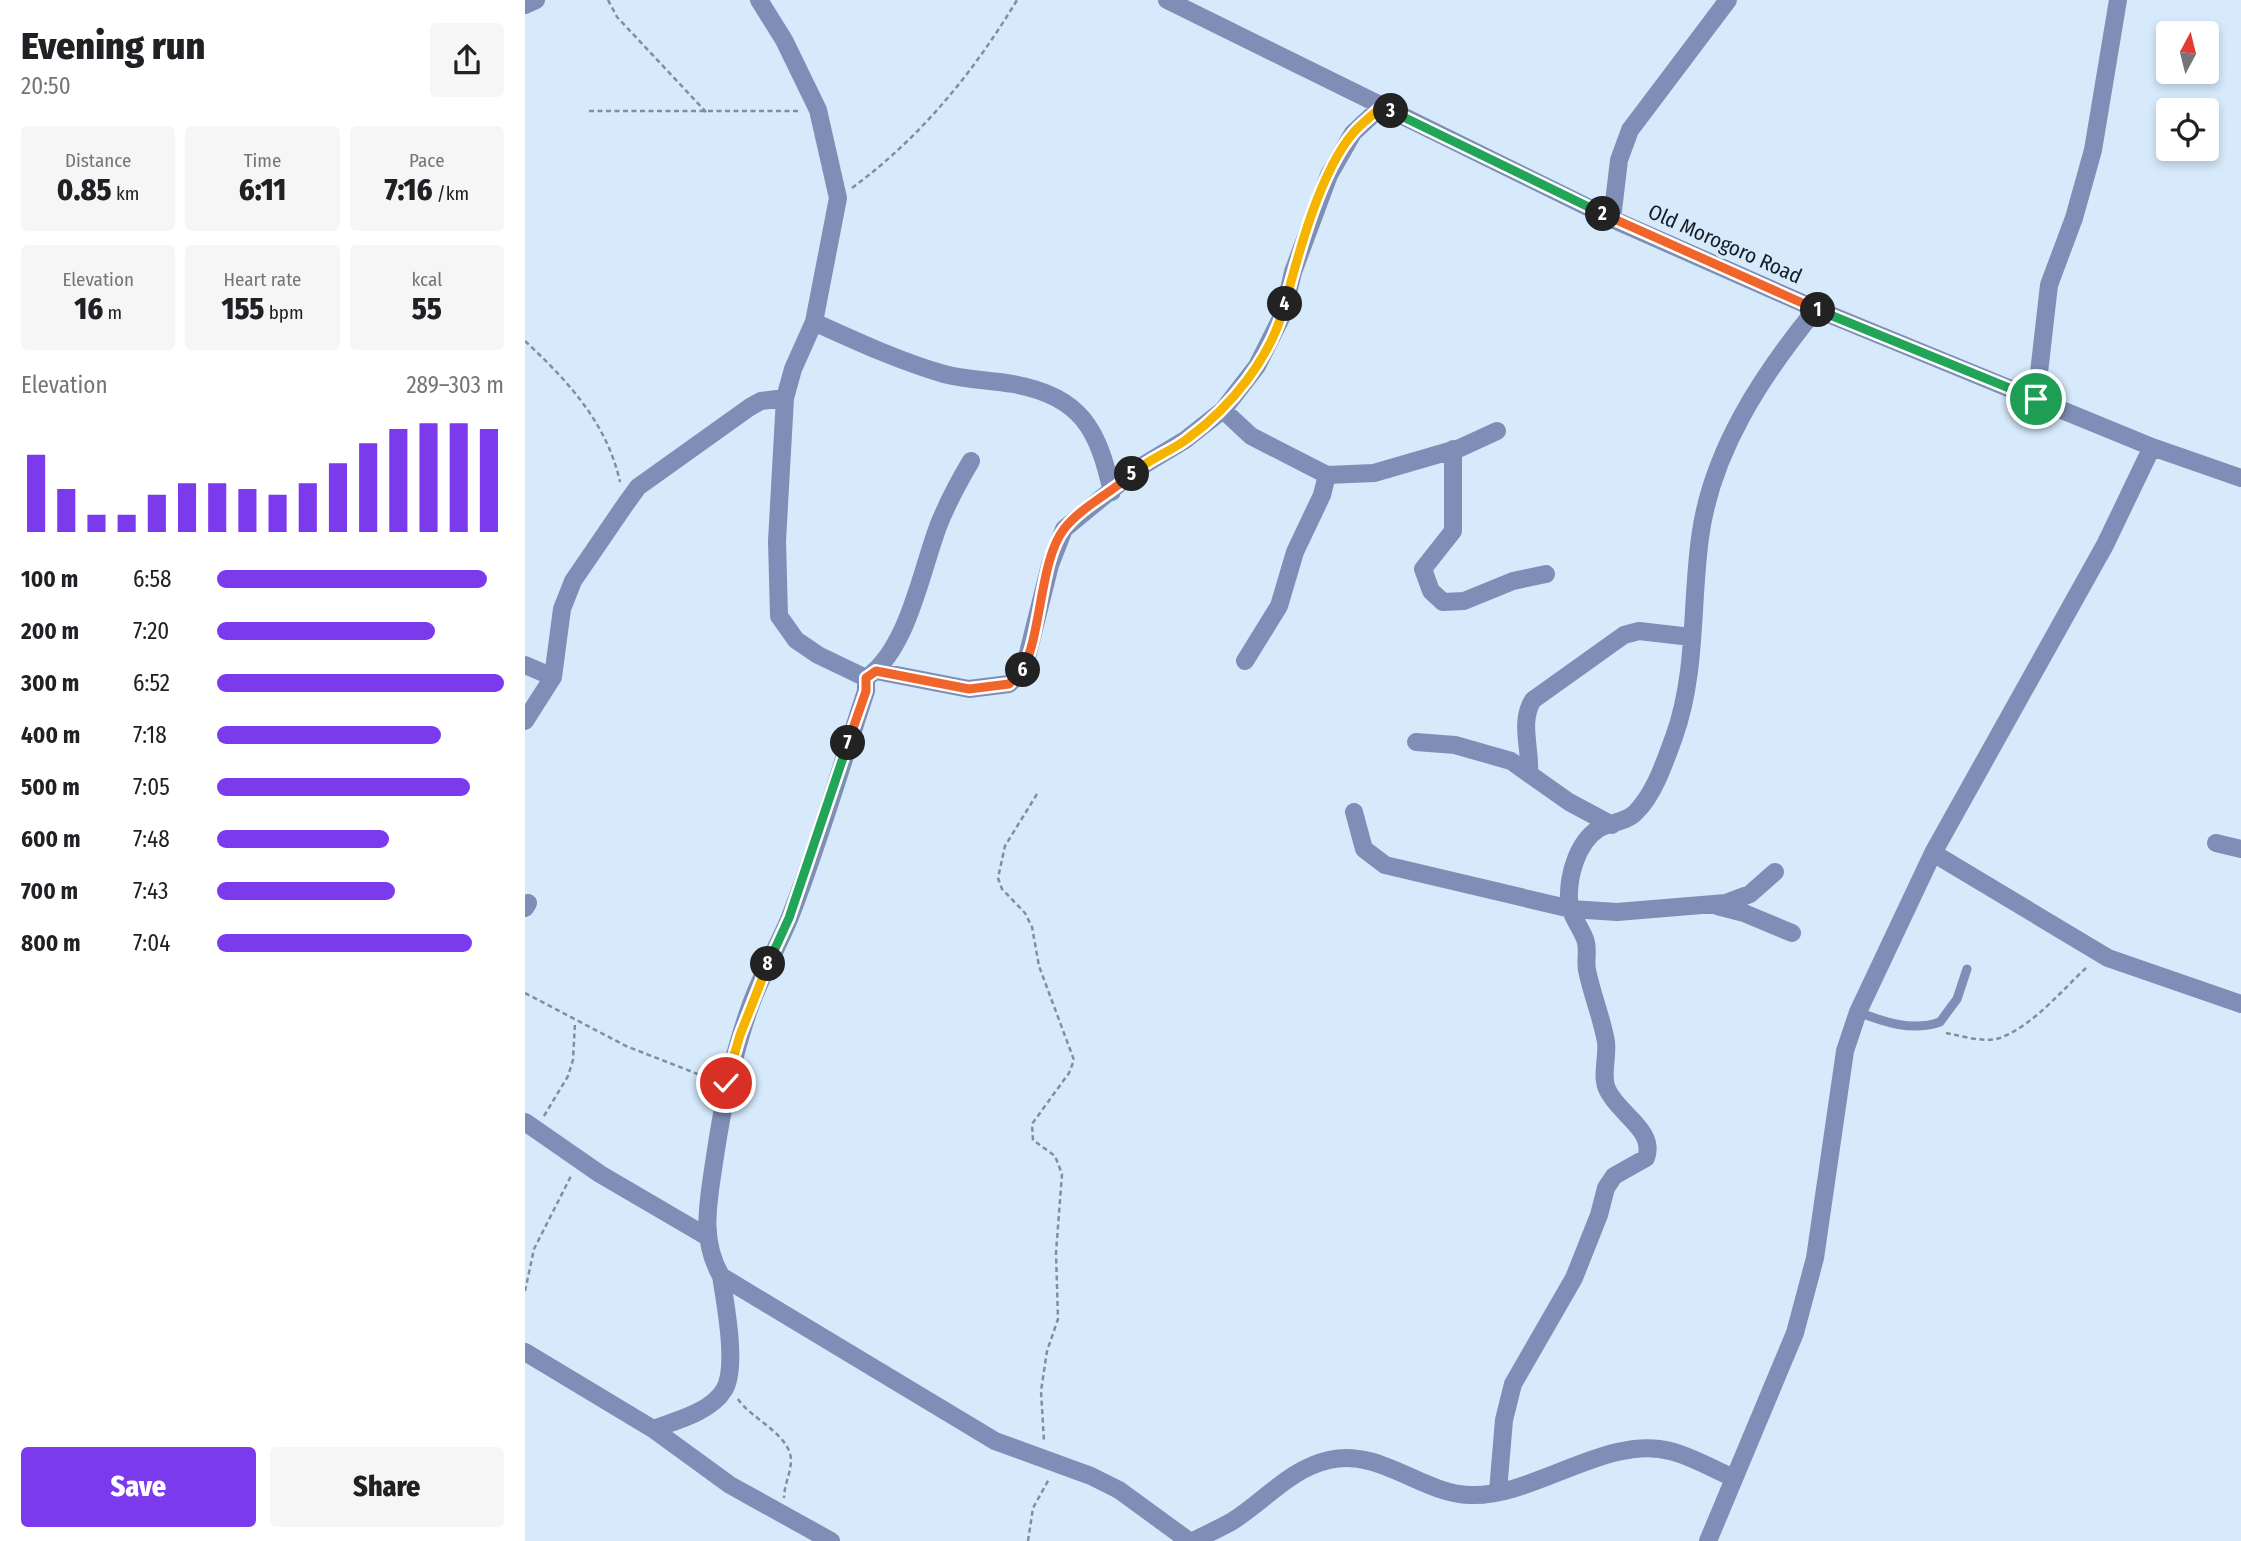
<!DOCTYPE html>
<meta charset="utf-8">
<style>
:root{--surface:#fff;--page:#f6f6f6;--text:#202124;--muted:#757577;--accent:#7c3aed}
body{margin:0;font-family:"Fira Sans Condensed",sans-serif;background:var(--page);color:var(--text);height:100vh;display:flex;flex-direction:column;font-size:26px;white-space:nowrap}
*{box-sizing:border-box;margin:0}
p{font-size:23px;color:var(--muted)}
.icon{flex:none;width:38px;height:38px;fill:none;stroke:currentColor;stroke-width:2;stroke-linecap:round;stroke-linejoin:round}
.map{position:relative;flex:1;overflow:hidden}
.side{display:flex;flex-direction:column;background:var(--surface);width:525px}
.side>*{flex:none}
.needle{width:46px;rotate:7deg}
.buttons{position:absolute;left:1631px;top:21px;display:grid;gap:14px}
.buttons a{display:grid;place-items:center;width:63px;height:63px;border-radius:7px;background:var(--surface);box-shadow:0 4px 10px #0003;font-size:35px}
.pin{position:absolute;display:grid;place-items:center;width:60px;height:60px;color:#fff;margin:-30px;border:4px solid #fff;border-radius:50%;box-shadow:0 2px 7px #0007}
.km{position:absolute;width:35px;height:35px;margin:-18px;border-radius:50%;background:#222;color:#fff;font-size:19px;line-height:35px;text-align:center}
.round{display:grid;place-items:center;flex:none;width:74px;height:74px;border-radius:7px;background:var(--page)}
.head{display:flex;align-items:center;justify-content:space-between;height:119px;padding:0 21px}
h1{font-size:38px;font-weight:800;line-height:52px}
.metrics{display:grid;grid-template-columns:repeat(3,1fr);gap:10px;height:119px;padding:7px 21px}
.metrics div{display:grid;align-content:center;border-radius:7px;background:var(--page);text-align:center}
.metrics b{font-size:30px;font-weight:800}
.metrics small{font-size:19px;font-weight:400}
.metrics p{font-size:19px}
.chart{height:196px;padding:14px 21px}
.chart p{display:flex;justify-content:space-between}
.chart svg{width:100%;height:126px;margin-top:7px;stroke:var(--accent);stroke-width:6}
.cta{display:flex;gap:14px;margin-top:auto;padding:14px 21px}
.cta a{flex:1;height:80px;border-radius:7px;background:var(--accent);color:#fff;font-size:28px;font-weight:800;line-height:80px;text-align:center}
.cta a+a{background:var(--page);color:var(--text)}
ul{padding:0 21px;list-style:none;font-size:23px}
li{display:grid;grid-template-columns:112px 84px 1fr;align-items:center;height:52px}
li i{height:18px;border-radius:9px;background:var(--accent)}
main{display:flex;flex:1;min-height:0}
.map>svg:first-child{display:block}
.lines{fill:none;stroke-linecap:round;stroke-linejoin:round}
.path{stroke:#808f9c;stroke-width:2.5;stroke-dasharray:5 3.5;stroke-linecap:butt}
.lane{stroke:#7f8eb7;stroke-width:9}
.street{stroke:#7f8eb7;stroke-width:18}
.split-1-casing{stroke:#fff;stroke-width:14}
.split-2-casing{stroke:#fff;stroke-width:14}
.split-3-casing{stroke:#fff;stroke-width:14}
.split-4-casing{stroke:#fff;stroke-width:14}
.split-5-casing{stroke:#fff;stroke-width:14}
.split-6-casing{stroke:#fff;stroke-width:14}
.split-7-casing{stroke:#fff;stroke-width:14}
.split-8-casing{stroke:#fff;stroke-width:14}
.split-9-casing{stroke:#fff;stroke-width:14}
.split-1{stroke:#22a559;stroke-width:9}
.split-2{stroke:#f0652b;stroke-width:9}
.split-3{stroke:#22a559;stroke-width:9}
.split-4{stroke:#f5b400;stroke-width:9}
.split-5{stroke:#f5b400;stroke-width:9}
.split-6{stroke:#f0652b;stroke-width:9}
.split-7{stroke:#f0652b;stroke-width:9}
.split-8{stroke:#22a559;stroke-width:9}
.split-9{stroke:#f5b400;stroke-width:9}
.labels{text-anchor:middle;dominant-baseline:central;stroke-width:7;stroke-linejoin:round;paint-order:stroke}
.street-label{font-size:21px;fill:#141d25;stroke:#d6eafb}
</style>
<main>
<section class="side">
<div class="head"><div><h1>Evening run</h1><p>20:50</p></div><a class="round"><svg class="icon" aria-label="share" viewBox="0 0 24 24"><path d="M12 15V3M7 8l5-5 5 5M5 13v7h14v-7"/></svg></a></div>
<div class="metrics">
<div><p>Distance</p><b>0.85<small> km</small></b></div>
<div><p>Time</p><b>6:11</b></div>
<div><p>Pace</p><b>7:16<small> /km</small></b></div>
</div>
<div class="metrics">
<div><p>Elevation</p><b>16<small> m</small></b></div>
<div><p>Heart rate</p><b>155<small> bpm</small></b></div>
<div><p>kcal</p><b>55</b></div>
</div>
<div class="chart"><p><span>Elevation</span>289–303 m</p>
<svg viewBox="0 0 160 44" preserveAspectRatio="none"><path d="M5 44V17M15 44V29M25 44V38M35 44V38M45 44V31M55 44V27M65 44V27M75 44V29M85 44V31M95 44V27M105 44V20M115 44V13M125 44V8M135 44V6M145 44V6M155 44V8"/></svg>
</div>
<ul>
<li><b>100 m</b>6:58<i style="width:94%"></i></li>
<li><b>200 m</b>7:20<i style="width:76%"></i></li>
<li><b>300 m</b>6:52<i style="width:100%"></i></li>
<li><b>400 m</b>7:18<i style="width:78%"></i></li>
<li><b>500 m</b>7:05<i style="width:88%"></i></li>
<li><b>600 m</b>7:48<i style="width:60%"></i></li>
<li><b>700 m</b>7:43<i style="width:62%"></i></li>
<li><b>800 m</b>7:04<i style="width:89%"></i></li>
</ul>
<div class="cta"><a>Save</a><a>Share</a></div>
</section>
<div class="map">
<svg width="1716" height="1541" viewBox="0 0 1716 1541">
<rect width="100%" height="100%" fill="#d6eafb"/>
<g class="lines">
<path class="path" d="M83,0L92,17L182,113
M64,111H276
M327,188C396,137 448,73 492,0
M0,341C43,381 82,423 95,482
M512,794L480,846L473,878L477,889L500,913L507,927L514,966L549,1060L544,1073L507,1124L508,1140L530,1156L537,1174L531,1253L533,1319L522,1351L516,1391L519,1441
M0,993L101,1046L188,1080
M1421,1033C1438,1036 1458,1043 1475,1038C1509,1025 1537,990 1563,966
M19,1116L43,1076L48,1060L50,1023
M0,1291L9,1249L47,1174
M213,1399C226,1419 265,1434 266,1460C266,1473 259,1485 259,1498
M503,1541L508,1508L524,1479"/>
<path class="lane" d="M1333,1012C1359,1022 1387,1032 1415,1022L1432,999L1442,969"/>
<path class="street" d="M234,0L259,40L293,110L313,198L289,322L268,369L260,398L252,541L254,616L271,640L293,655L341,678V691C316,766 294,843 265,917C253,946 237,974 226,1004C207,1056 197,1108 189,1163C183,1204 175,1239 196,1276L470,1441L566,1476L594,1490L664,1541
M642,0L1087,219L1291,309L1627,447L1716,478
M0,5L11,0
M1087,219L1094,160L1105,130L1203,0
M289,322C331,341 374,361 419,374C441,380 465,380 488,384C556,396 573,429 587,492
M1511,399L1524,285L1549,218L1568,150L1593,0
M698,410L726,436L802,475L849,473L935,448L972,431
M928,449V531L898,569L906,591L918,602L939,601L988,581L1021,574
M720,661L754,606L770,552L797,495L802,475
M0,665L28,677
M351,671L444,689L484,684L499,669L525,565L539,529L612,469L660,440L698,410L732,366L758,314L768,272L804,175L828,133L857,106
M344,676C384,645 396,571 414,524C423,502 434,481 446,461
M0,721L28,677L37,609L48,581L100,505L113,487L225,407L236,401L260,398
M891,742L930,745L986,761L1044,802L1087,825
M1004,774C1006,749 994,722 1008,700L1099,635L1114,631L1166,637
M829,812L839,849L860,865L1046,909L1092,912L1201,903L1225,894L1250,872
M1691,843L1716,849
M1408,853L1583,958L1716,1004
M1192,906L1219,913L1267,933
M0,908L3,903
M0,1122L75,1174L181,1236
M0,1352L128,1429L205,1485L306,1541
M128,1429C150,1421 186,1412 199,1390C213,1368 200,1302 196,1276
M973,1491L979,1420L988,1384L1049,1278L1074,1215L1081,1188L1089,1176L1121,1158C1131,1130 1093,1114 1082,1089C1076,1075 1083,1057 1081,1042C1077,1018 1067,995 1062,970C1060,960 1064,949 1060,939C1055,926 1045,915 1044,900C1043,876 1052,843 1073,829C1084,822 1101,823 1111,812C1130,793 1140,761 1149,737C1172,673 1166,604 1175,538C1186,452 1237,375 1291,309
M668,1541C680,1535 693,1529 706,1522C739,1502 764,1469 804,1460C855,1448 895,1493 945,1495C1007,1498 1083,1434 1145,1451C1166,1456 1188,1469 1209,1478
M1183,1541L1270,1333L1290,1258L1320,1051L1333,1012L1408,853L1580,545L1627,447"/>
</g>
<g class="lines">
<g class="split-1-casing">
<path id="split-1" d="M1293,310L1511,399"/>
</g>
<g class="split-2-casing">
<path id="split-2" d="M1078,214L1293,310"/>
</g>
<g class="split-3-casing">
<path id="split-3" d="M866,111L1078,214"/>
</g>
<g class="split-4-casing">
<path id="split-4" d="M760,304C773,255 795,171 829,132C837,123 848,115 857,106L866,111"/>
</g>
<g class="split-5-casing">
<path id="split-5" d="M607,474C623,459 645,452 662,439C706,407 746,358 760,304"/>
</g>
<g class="split-6-casing">
<path id="split-6" d="M498,670C517,631 515,560 539,529C556,507 586,493 607,474"/>
</g>
<g class="split-7-casing">
<path id="split-7" d="M323,743L341,691V678L351,671L444,689L484,684L498,670"/>
</g>
<g class="split-8-casing">
<path id="split-8" d="M243,964L264,918L323,743"/>
</g>
<g class="split-9-casing">
<path id="split-9" d="M201,1083L215,1035L243,964"/>
</g>
<use href="#split-1" class="split-1"/>
<use href="#split-2" class="split-2"/>
<use href="#split-3" class="split-3"/>
<use href="#split-4" class="split-4"/>
<use href="#split-5" class="split-5"/>
<use href="#split-6" class="split-6"/>
<use href="#split-7" class="split-7"/>
<use href="#split-8" class="split-8"/>
<use href="#split-9" class="split-9"/>
</g>
<g class="labels">
<g class="street-label">
<text transform="translate(1200 244) rotate(24)">Old Morogoro Road</text>
</g>
</g>
</svg>
<div class="buttons">
<a><svg class="needle" viewBox="-14 -14 28 28"><path d="M0-13l5 13h-10z" fill="#e53935"/><path d="M0 13l5-13h-10z" fill="#757577"/></svg></a>
<a><svg class="icon" aria-label="locate" viewBox="0 0 24 24"><circle cx="12" cy="12" r="6"/><path d="M12 2v4M12 18v4M2 12h4M18 12h4"/></svg></a>
</div>
<div class="pin" style="left:1511px;top:399px;background:#1e9e55"><svg class="icon" aria-label="arrive" viewBox="0 0 24 24"><path d="M6 21V4h12l-3 4 3 4H6"/></svg></div>
<div class="pin" style="left:201px;top:1083px;background:#d93025"><svg class="icon" aria-label="check" viewBox="0 0 24 24"><path d="M5 12l5 5 9-10"/></svg></div>
<b class="km" style="left:1293px;top:310px">1</b>
<b class="km" style="left:1078px;top:214px">2</b>
<b class="km" style="left:866px;top:111px">3</b>
<b class="km" style="left:760px;top:304px">4</b>
<b class="km" style="left:607px;top:474px">5</b>
<b class="km" style="left:498px;top:670px">6</b>
<b class="km" style="left:323px;top:743px">7</b>
<b class="km" style="left:243px;top:964px">8</b>
</div>
</main>
